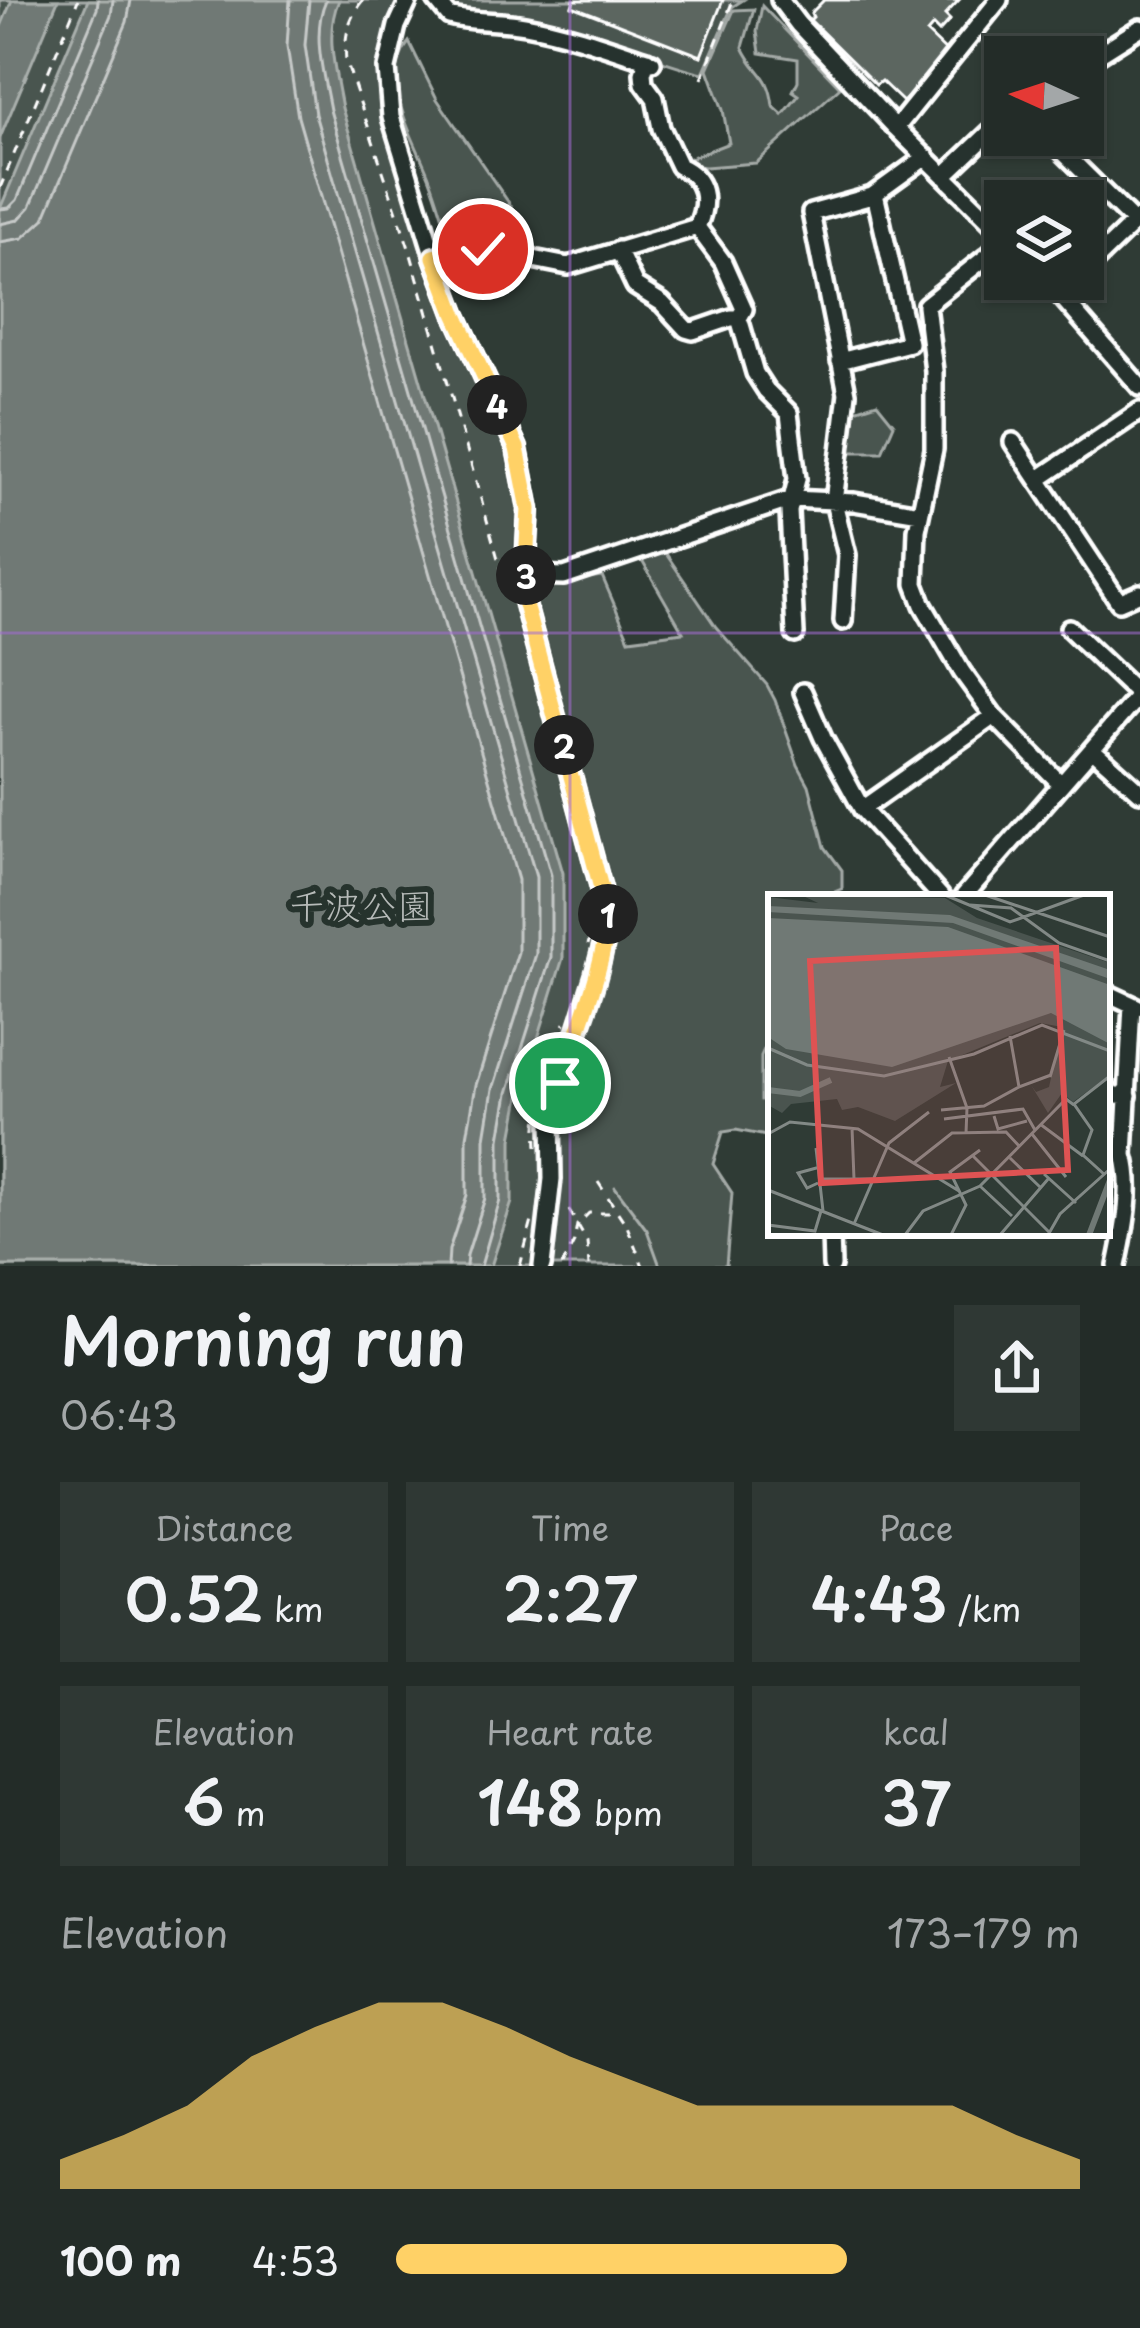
<!DOCTYPE html>
<meta charset="utf-8">
<style>
:root{--surface:#232c28;--page:#2f3834;--text:#f1f3f6;--muted:#a3a7a8;--line:#404845;--accent:#ffd166}
body{margin:0;font-family:"Playpen Sans","Klee One",sans-serif;background:var(--page);color:var(--text);height:100vh;display:flex;flex-direction:column;font-size:45px;white-space:nowrap}
*{box-sizing:border-box;margin:0}
p{font-size:39px;color:var(--muted)}
.icon{flex:none;width:66px;height:66px;fill:none;stroke:currentColor;stroke-width:2;stroke-linecap:round;stroke-linejoin:round}
.map{position:relative;height:1266px;overflow:hidden}
.details{display:flex;flex-direction:column;background:var(--surface);flex:1}
.details>*{flex:none}
.needle{width:78px;rotate:273deg}
.buttons{position:absolute;left:984px;top:36px;display:grid;gap:24px}
.buttons a{display:grid;place-items:center;width:120px;height:120px;border-radius:0px;background:var(--surface);box-shadow:0 3px 9px #0004,0 0 0 3px var(--line);font-size:60px}
.pin{position:absolute;display:grid;place-items:center;width:102px;height:102px;color:#fff;margin:-51px;border:6px solid #fff;border-radius:50%;box-shadow:0 3px 12px #0007}
.km{position:absolute;width:60px;height:60px;margin:-30px;border-radius:50%;background:#222;color:#fff;font-size:33px;line-height:60px;text-align:center}
.round{display:grid;place-items:center;flex:none;width:126px;height:126px;border-radius:0px;background:var(--page)}
.summary{display:flex;align-items:center;justify-content:space-between;height:204px;padding:0 60px}
h1{font-size:66px;font-weight:600;line-height:90px}
.stats{display:grid;grid-template-columns:repeat(3,1fr);gap:18px;height:204px;padding:12px 60px}
.stats div{display:grid;align-content:center;border-radius:0px;background:var(--page);text-align:center}
.stats b{font-size:60px;font-weight:600}
.stats small{font-size:33px;font-weight:400}
.stats p{font-size:33px}
.chart{height:336px;padding:24px 60px}
.chart p{display:flex;justify-content:space-between}
.chart svg{width:100%;height:216px;margin-top:12px;fill:var(--accent);opacity:.7}
ul{padding:0 60px;list-style:none;font-size:39px}
li{display:grid;grid-template-columns:192px 144px 1fr;align-items:center;height:90px}
li i{height:30px;border-radius:15px;background:var(--accent)}
.map>svg:first-child{display:block}
.green{fill:#4a544f;stroke:#a4aaa7;stroke-width:3}
.water{fill:#707975;stroke:#a9afac;stroke-width:3}
.lines{fill:none;stroke-linecap:round;stroke-linejoin:round}
.shore{stroke:#c6c9c8;stroke-width:3}
.stream{stroke:#a9afac;stroke-width:3}
.building{fill:#5b6661;stroke:#fff;stroke-width:3}
.minor-casing{stroke:#fff;stroke-width:24}
.path{stroke:#fff;stroke-width:3;stroke-dasharray:9 9;stroke-linecap:butt}
.minor{stroke:#26332d;stroke-width:15}
.route-casing{stroke:#fff;stroke-width:24}
.route{stroke:#ffd166;stroke-width:15}
.grid{fill:none;stroke:#a36bd2;stroke-width:3;stroke-opacity:0.55}
.labels{text-anchor:middle;dominant-baseline:central;stroke-width:12;stroke-linejoin:round;paint-order:stroke}
.park-label{font-size:36px;fill:#b7bbb9;stroke:#26332d}
.inset-river{fill:none;stroke:#707975;stroke-width:6}
.inset-road{fill:none;stroke:#828986;stroke-width:3}
.view{fill:#de5353;fill-opacity:0.15;stroke:#de5353;stroke-width:6}
.inset-edge{fill:none;stroke:#fff;stroke-width:6}
</style>
<div class="map">
<svg width="1140" height="1266" viewBox="0 0 1140 1266">
<rect width="100%" height="100%" fill="#2f3b35"/>
<filter id="ink" filterUnits="userSpaceOnUse"><feTurbulence type="fractalNoise" baseFrequency=".00833" numOctaves="2"/><feDisplacementMap in="SourceGraphic" scale="24" xChannelSelector="R" yChannelSelector="G"/><feConvolveMatrix kernelMatrix="1 2 1 2 8 2 1 2 1" color-interpolation-filters="sRGB"/></filter>
<g filter="url(#ink)">
<path class="green" d="M0,0H400C386,34 379,67 380,103L442,303L511,453L522,512L520,580L550,583L602,576L629,639L683,632L642,561L664,551L716,627L767,685L775,700L798,765L809,785L825,847L842,870V889L823,897H771V1034L761,1056V1100L771,1101V1137L736,1130L723,1132L713,1164L732,1193L726,1266H0Z
M442,0H743L732,7L703,73C641,58 585,27 523,18C497,14 461,20 442,0Z
M762,6L840,87L756,163L705,167L692,165L690,158L729,143L723,110L708,69L734,10L754,9L743,47C756,75 769,72 773,106L783,115L799,95L793,91L798,81V59L760,53L757,31Z
M409,42L437,99L511,206L480,216L448,234C442,216 437,197 430,179C415,138 377,82 409,42Z
M877,403L894,424L882,452H845L849,412Z"/>
<path class="water" d="M12,0H58L0,138V29Z
M88,0H339C324,33 336,73 342,108L563,873V958L520,1096L512,1139V1202L491,1266H0V209Z"/>
<g class="lines">
<path class="shore" d="M290,0L287,46L298,117L518,880V952L476,1085L467,1137V1195L449,1250L448,1266
M309,0L305,45L315,114L536,877V954L493,1089L485,1138V1198L467,1255L466,1266
M326,0C311,33 324,76 330,110L551,875V957L508,1093L500,1139V1200L481,1266
M0,209L9,208L17,200L97,9L98,0
M0,224L18,220L30,207L111,15L113,0
M0,242L23,238L44,219L127,22L131,0"/>
<path class="stream" d="M615,1187L647,1230L660,1266"/>
</g>
<path class="building" d="M574,0H723L701,56L572,6Z
M824,0H959L945,15L950,20L939,32L933,26L927,33L950,55L903,102L881,81L876,85L810,20L813,17L811,13Z"/>
<g class="lines">
<g class="minor-casing">
<path id="minor" d="M409,0L397,26L387,68L391,117L434,257L455,313L517,448L529,509L524,601L608,914L607,931L595,975L551,1115L552,1179L542,1266
M436,0L449,16C474,23 500,20 525,25C569,33 610,48 652,62
M780,0L798,24L896,128L1005,236
M1083,64L1140,28
M896,128L999,0
M1046,135L1134,222
M945,175L1005,118
M697,227L723,262L744,309L739,318L755,373L766,390L789,413L797,479L789,511L795,634
M1005,242L926,305L934,371V449L917,530L915,584L923,605L962,672L994,716L1060,783
M618,250L635,286L662,303L686,329L693,331L731,318H739
M434,257L467,249H483L568,266L697,227C709,201 706,178 679,166L661,128L655,98L644,83L643,73L647,60
M1083,272L1138,219
M1046,279L1140,387
M840,361L909,343L875,194
M1013,442L1119,602L1140,593
M1039,479L1140,411
M526,575L564,576L792,499L854,502L920,513
M843,621L847,555L834,502L847,393L811,213L872,196L926,157
M1069,628L1139,695
M803,692L823,738L862,809L941,897
M1093,750L1140,792
M862,809L994,716
M963,897L1140,694
M1107,993L1137,1007
M1107,1094L1128,1096
M831,1233L832,1266
M1117,1266C1124,1232 1134,1189 1124,1155L1132,1005"/>
</g>
<path class="path" d="M363,0C348,18 344,38 346,61L410,251L509,597
M702,79L733,0
M0,188L78,0
M588,945L593,925
M537,1147C534,1103 551,1064 565,1023
M598,1182L627,1226L643,1266
M569,1210L587,1242L589,1266
M520,1266L532,1221
M562,1266L574,1242L577,1225L589,1213H616"/>
<use href="#minor" class="minor"/>
</g>
</g>
<g class="lines" filter="url(#ink)">
<g class="route-casing">
<path id="route" d="M483,249L467,248L434,257L455,313L517,448L529,509L524,601L608,914C605,968 577,1031 560,1083"/>
</g>
<use href="#route" class="route"/>
</g>
<path class="grid" d="M570,0V1266M0,633H1140"/>
<g class="labels">
<g class="park-label">
<text x="361" y="904">千波公園</text>
</g>
</g>
<g transform="translate(768 894)">
<rect width="342" height="342" fill="#2f3b35"/>
<path d="M33,1L177,4L209,24L342,69V181L305,208L294,199L280,219L263,191L268,198L281,193L294,133L272,129L180,167L172,193L188,189L127,227L90,213L74,216L69,205L23,210L14,219L0,211V3L50,9Z" fill="#4a544f"/>
<path d="M0,12L182,21L342,76V85L185,29L0,18ZM0,24L180,33L342,91V150L283,119L124,173L18,155L0,143Z" fill="#707975"/>
<path class="inset-river" d="M0,196L32,200L63,186M321,341L342,286"/>
<path class="inset-road" d="M10,1H75M177,1L242,28L316,1M217,1L342,43M202,11L243,14L291,49L342,67M242,142L251,193L283,181M0,154L39,171L116,182L206,160L274,131L342,157M181,163L199,214L198,239M282,183L296,136M173,216L216,212L251,193M226,222L230,235L259,227M176,225L255,215L267,236M272,230L315,262M84,234L86,285M0,240L22,228L90,235L191,297M264,240L298,283M48,254L55,317M205,262L282,339M242,264L272,293M146,269L184,239L238,238L252,253M276,280L308,309M337,281L315,261L324,236L306,210L342,182M53,285H104M50,289L39,294L30,279L52,273M212,292L244,322M0,296L115,341M86,330L121,249L161,218M0,331L47,337L53,317M137,341L155,317L212,292L298,205L306,211M183,341L198,311L182,278L212,256M232,341L281,284M280,341L292,320L342,275"/>
<path class="view" d="M288,54L300,276L53,289L42,67Z"/>
<rect width="342" height="342" class="inset-edge"/>
</g>
</svg>
<div class="buttons">
<a><svg class="needle" viewBox="-14 -14 28 28"><path d="M0-13l5 13h-10z" fill="#e53935"/><path d="M0 13l5-13h-10z" fill="#a3a7a8"/></svg></a>
<a><svg class="icon" aria-label="layers" viewBox="0 0 24 24"><path d="M12 4l9 5-9 5-9-5zM3 14l9 5 9-5"/></svg></a>
</div>
<div class="pin" style="left:560px;top:1083px;background:#1e9e55"><svg class="icon" aria-label="arrive" viewBox="0 0 24 24"><path d="M6 21V4h12l-3 4 3 4H6"/></svg></div>
<div class="pin" style="left:483px;top:249px;background:#d93025"><svg class="icon" aria-label="check" viewBox="0 0 24 24"><path d="M5 12l5 5 9-10"/></svg></div>
<b class="km" style="left:608px;top:914px">1</b>
<b class="km" style="left:564px;top:745px">2</b>
<b class="km" style="left:526px;top:575px">3</b>
<b class="km" style="left:497px;top:405px">4</b>
</div>
<section class="details">
<div class="summary"><div><h1>Morning run</h1><p>06:43</p></div><a class="round"><svg class="icon" aria-label="share" viewBox="0 0 24 24"><path d="M12 15V3M7 8l5-5 5 5M5 13v7h14v-7"/></svg></a></div>
<div class="stats">
<div><p>Distance</p><b>0.52<small> km</small></b></div>
<div><p>Time</p><b>2:27</b></div>
<div><p>Pace</p><b>4:43<small> /km</small></b></div>
</div>
<div class="stats">
<div><p>Elevation</p><b>6<small> m</small></b></div>
<div><p>Heart rate</p><b>148<small> bpm</small></b></div>
<div><p>kcal</p><b>37</b></div>
</div>
<div class="chart"><p><span>Elevation</span>173–179 m</p>
<svg viewBox="0 0 160 44" preserveAspectRatio="none"><path d="M0 44V38L10 33L20 27L30 17L40 11L50 6L60 6L70 11L80 17L90 22L100 27L110 27L120 27L130 27L140 27L150 33L160 38V44z"/></svg>
</div>
<ul>
<li><b>100 m</b>4:53<i style="width:66%"></i></li>
</ul>
</section>
